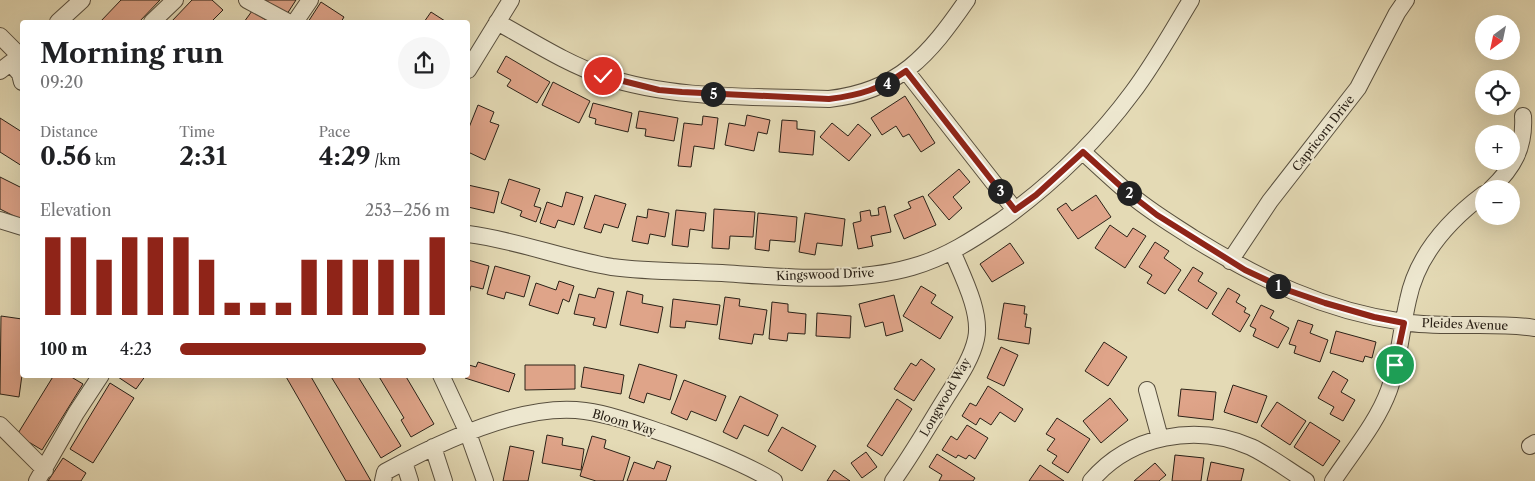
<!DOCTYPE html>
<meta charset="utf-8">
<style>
:root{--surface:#fff;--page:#f6f6f6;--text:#202124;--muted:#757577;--accent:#8f2418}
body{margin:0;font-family:"Libre Caslon Text",serif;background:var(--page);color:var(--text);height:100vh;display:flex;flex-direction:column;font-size:19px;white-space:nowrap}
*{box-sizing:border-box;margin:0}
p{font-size:16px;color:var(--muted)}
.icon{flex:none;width:28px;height:28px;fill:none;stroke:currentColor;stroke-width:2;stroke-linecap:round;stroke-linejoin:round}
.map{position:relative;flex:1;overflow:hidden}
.details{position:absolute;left:20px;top:20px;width:450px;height:358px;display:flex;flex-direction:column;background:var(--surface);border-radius:5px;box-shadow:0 5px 20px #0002}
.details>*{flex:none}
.needle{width:32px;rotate:213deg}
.controls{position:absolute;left:1475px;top:15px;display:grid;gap:10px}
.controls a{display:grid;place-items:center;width:45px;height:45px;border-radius:50%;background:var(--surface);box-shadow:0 5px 20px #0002;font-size:25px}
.pin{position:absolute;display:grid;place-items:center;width:42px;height:42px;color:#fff;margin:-21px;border:2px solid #fff;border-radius:50%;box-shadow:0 1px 5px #0007}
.km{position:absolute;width:25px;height:25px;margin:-12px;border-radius:50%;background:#222;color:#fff;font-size:14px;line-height:25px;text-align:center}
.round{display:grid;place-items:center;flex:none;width:52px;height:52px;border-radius:26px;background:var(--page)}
.headline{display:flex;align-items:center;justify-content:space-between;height:85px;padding:0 20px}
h1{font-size:28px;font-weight:700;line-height:38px}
.stats{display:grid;grid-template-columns:repeat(3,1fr);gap:8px;height:85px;padding:5px 20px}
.stats div{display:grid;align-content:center}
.stats b{font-size:25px;font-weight:700}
.stats small{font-size:14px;font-weight:400}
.stats p{font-size:14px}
.chart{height:140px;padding:10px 20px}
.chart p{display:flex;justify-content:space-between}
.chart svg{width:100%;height:90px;margin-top:5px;stroke:var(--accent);stroke-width:6}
ul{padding:0 20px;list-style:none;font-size:16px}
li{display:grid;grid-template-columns:80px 60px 1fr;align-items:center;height:38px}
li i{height:12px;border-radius:6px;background:var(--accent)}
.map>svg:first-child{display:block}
.building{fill:#dfa489;stroke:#2a2117}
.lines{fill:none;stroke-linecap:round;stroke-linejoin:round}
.minor-casing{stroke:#584f3e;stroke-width:18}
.minor{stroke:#ede7cf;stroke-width:16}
.route-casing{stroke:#fff;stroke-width:10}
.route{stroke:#8f2418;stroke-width:6}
.labels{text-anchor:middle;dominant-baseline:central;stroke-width:4;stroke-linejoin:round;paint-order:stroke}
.street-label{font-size:12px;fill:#2a2117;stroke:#ede7cf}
</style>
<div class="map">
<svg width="1535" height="481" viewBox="0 0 1535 481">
<rect width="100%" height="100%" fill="#e4dab5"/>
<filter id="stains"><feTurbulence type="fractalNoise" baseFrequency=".004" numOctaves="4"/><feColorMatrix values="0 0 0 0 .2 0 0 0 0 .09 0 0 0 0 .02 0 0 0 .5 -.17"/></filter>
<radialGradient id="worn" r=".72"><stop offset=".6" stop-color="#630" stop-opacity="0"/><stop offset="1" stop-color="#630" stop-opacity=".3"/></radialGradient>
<path class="building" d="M121,0H160L139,22H100Z
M192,0H212L223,10L211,22H171Z
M265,0H296L287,14Z
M321,2L344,17L341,22H308Z
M252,11L269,22H244Z
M431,12L445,21V22H424Z
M506,56L550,82L537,103L507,86L511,80L497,72Z
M553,82L590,101L579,123L542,105Z
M905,96L935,143L921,152L909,134L903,137L896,126L882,135L871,118Z
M593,103L632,113L628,132L595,124L596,119L589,117Z
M478,105L494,112L490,122L499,125L485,160L468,152V130Z
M639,111L678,118L674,141L645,136L646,129L636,128Z
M747,115L770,120L767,134L758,132L754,151L725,145L729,123L745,126Z
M703,116L718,118L714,149L694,146L691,167L678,166L684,123L702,125Z
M0,118L22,132V166L0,152Z
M782,120L797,121V129L815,131L813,155L779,152Z
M832,123L848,136L858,124L871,135L849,161L820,137Z
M959,169L970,182L953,197L962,208L949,220L928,195Z
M0,177L22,188V220L0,209Z
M509,179L540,189L534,206L541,208L536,222L520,216L522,211L501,203Z
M468,185L499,192L494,213L468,207Z
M566,192L583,197L574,225L558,220L555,228L540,223L547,202L562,207Z
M595,195L626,204L618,228L604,224L601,233L584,228Z
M1096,195L1111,217L1078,239L1057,209L1066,203L1072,211Z
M923,196L936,225L904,239L894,215L911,208L908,202Z
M885,206L891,232L871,236L873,246L858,249L853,223L861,221L860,212L870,210L871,216L879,215L878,208Z
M648,209L669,213L665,237L650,234L648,244L632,241L637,216L647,218Z
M714,209L755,212L753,237L730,236L729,249L712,248Z
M676,210L706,213L704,231L690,229L688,247L672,245Z
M758,213L797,217L795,242L770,240L769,251L755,249Z
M805,213L845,219L842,246L817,243L815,255L799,252Z
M1110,225L1127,237L1133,228L1146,236L1125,268L1095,248Z
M1155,242L1169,251L1164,258L1181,270L1165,294L1147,283L1152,275L1139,267Z
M1010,243L1024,263L992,282L980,264Z
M468,260L489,266L483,289L471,286L469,294Z
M495,266L530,276L524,297L506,292L504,299L487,294Z
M1193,267L1203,273L1198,281L1217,293L1207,309L1178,290Z
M559,281L574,286L569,302L563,299L558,314L529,305L536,283L556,290Z
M921,286L936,295L931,303L953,317L940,339L903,316Z
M598,288L614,292L606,328L593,325L595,318L574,314L579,294L595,298Z
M1228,288L1240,295L1236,302L1246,308L1244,312L1250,315L1240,332L1212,314Z
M627,291L643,295L642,303L663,307L658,333L620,325Z
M894,295L903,331L886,336L883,322L865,327L859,304Z
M725,297L740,299L739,306L767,310L763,335L754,334L752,344L719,339Z
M673,299L720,305L717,325L686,321L685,328L670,327Z
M772,302L788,304V312L806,314L805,334L788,333L787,341L769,339Z
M1004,303L1025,306L1024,314H1027L1025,327L1031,328L1029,344L998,339Z
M1261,305L1274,311L1270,318L1289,328L1278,348L1253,336L1256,329L1250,326Z
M817,313L851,316L850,338L816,336Z
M1,316L22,319V375L19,397L0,394Z
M1298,320L1313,325L1310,333L1328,340L1320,362L1294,353L1296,346L1289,344Z
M1336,331L1376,342L1372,358L1365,356L1363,362L1330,353Z
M1104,342L1127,357L1108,386L1085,371Z
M1001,347L1018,355L1004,386L987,378Z
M921,359L935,369L914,401L894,389L911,363L916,366Z
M478,362L515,374L509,392L465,378L468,375L469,365L476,367Z
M639,364L677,375L670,400L647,393L644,403L629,398Z
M525,365H575V389L525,390Z
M584,367L624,375L621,394L581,387Z
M1333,371L1348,380L1341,392L1355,400L1343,421L1330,414L1334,407L1318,398Z
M54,375H68L83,384L42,450L17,435Z
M115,375H146L136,389Z
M285,375H310L371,481H346Z
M330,375H357L401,446L381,458Z
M378,375H405L434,424L411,437L401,420L404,418Z
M684,380L726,396L716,421L691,411L687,420L671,413Z
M110,383L134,398L93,463L70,449Z
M1233,385L1267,396L1257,423L1224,412Z
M988,386L1023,409L1015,422L1000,412L991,425L980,418L976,425L962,416L970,403L976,406Z
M1181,389L1216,392L1213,420L1178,416Z
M740,396L778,415L768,436L744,425L737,439L723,432Z
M1110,398L1128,420L1101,443L1083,421Z
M897,399L912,409L882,456L867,446Z
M1277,402L1306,421L1290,445L1261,426Z
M1057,418L1090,439L1068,473L1052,463L1057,456L1047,450L1055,439L1046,434Z
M1310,422L1340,441L1323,466L1294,447Z
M967,425L988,438L975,459L969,455L966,459L958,455L956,458L942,450L951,436L957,440Z
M782,427L816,446L802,471L768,451Z
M547,435L563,438L562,445L584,449L581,470L542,463Z
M592,436L606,440L604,448L630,457L623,481H596L580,476Z
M510,446L534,451L528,481H503Z
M866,452L877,467L862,478L851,463Z
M937,454L975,478L973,481H939L942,475L929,467Z
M1175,455L1204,458L1201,481H1172Z
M63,458L86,473L81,481H48Z
M657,461L671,466L666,481H627L634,462L654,469Z
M1211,462L1244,469L1241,481H1207Z
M1155,463L1166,475L1159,481H1134Z
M1040,465L1064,481H1029Z
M834,470L850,481H827Z"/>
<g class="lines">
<g class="minor-casing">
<path id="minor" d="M247,0L288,22
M58,22L82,0
M152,22L175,0
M295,22L310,0
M497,22C532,41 565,63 603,76C674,100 754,96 829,99C899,91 929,55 967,0
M0,36L20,56
M11,63L20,74L22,82
M468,70L511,0
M0,71L22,54
M906,71L1015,210
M1083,152C1097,165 1111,178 1125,190C1146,209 1170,223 1193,238C1259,279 1325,311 1403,322C1446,329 1491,321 1535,328
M1491,189C1513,168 1525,148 1523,116
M0,220L22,227
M468,234C517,240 563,259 612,267C649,272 686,271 722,273C783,277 853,284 912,267C945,258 974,239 1002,220C1052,184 1095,143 1132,93C1154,64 1172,31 1191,0
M1230,261L1270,201L1358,88L1397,13L1406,0
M441,375L468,433L485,481
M1147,390L1160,438
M0,425L45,470
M1530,446L1535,443
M433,447L444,481
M404,462L410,481
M37,481L76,413L101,375
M383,481L385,472C438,443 524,402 585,411C613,415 639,425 666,434C703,447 740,461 774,481
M893,481C911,456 926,430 942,404C954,384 971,362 976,339C982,313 962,275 952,251
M1091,481C1130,435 1196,423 1251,447C1270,456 1288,470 1306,481
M1333,481C1352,452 1377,423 1389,390C1399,361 1401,330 1408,300C1417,255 1448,221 1484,194"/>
</g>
<use href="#minor" class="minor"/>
</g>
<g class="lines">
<g class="route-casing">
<path id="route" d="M603,76L659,90L682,92L829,99C861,95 880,89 906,71L1015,210L1036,195L1083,152L1126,191L1157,215L1245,270L1290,291L1325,303L1374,317L1404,323L1395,365"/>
</g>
<use href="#route" class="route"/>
</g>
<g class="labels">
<g class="street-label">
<text transform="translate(1323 133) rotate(-52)">Capricorn Drive</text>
<text transform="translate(825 274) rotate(-2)">Kingswood Drive</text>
<text transform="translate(1465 324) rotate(2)">Pleides Avenue</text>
<text transform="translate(945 397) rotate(-60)">Longwood Way</text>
<text transform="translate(624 422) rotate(16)">Bloom Way</text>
</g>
</g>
<rect width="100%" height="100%" filter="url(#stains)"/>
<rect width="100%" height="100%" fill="url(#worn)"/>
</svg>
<div class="controls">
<a><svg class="needle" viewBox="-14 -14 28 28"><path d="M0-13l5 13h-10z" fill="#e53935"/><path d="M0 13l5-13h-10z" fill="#757577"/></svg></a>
<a><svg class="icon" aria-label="locate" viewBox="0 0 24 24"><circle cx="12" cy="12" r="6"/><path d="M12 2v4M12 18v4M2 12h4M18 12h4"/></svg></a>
<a>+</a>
<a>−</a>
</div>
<div class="pin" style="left:1395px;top:365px;background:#1e9e55"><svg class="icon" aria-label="arrive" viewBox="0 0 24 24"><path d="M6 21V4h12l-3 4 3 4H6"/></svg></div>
<div class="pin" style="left:603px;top:76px;background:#d93025"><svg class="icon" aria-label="check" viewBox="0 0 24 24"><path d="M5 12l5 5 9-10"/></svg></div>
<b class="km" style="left:1278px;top:286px">1</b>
<b class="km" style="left:1129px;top:193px">2</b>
<b class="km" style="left:1000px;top:191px">3</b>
<b class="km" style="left:887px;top:84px">4</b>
<b class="km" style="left:713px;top:94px">5</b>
<section class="details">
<div class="headline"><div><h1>Morning run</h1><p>09:20</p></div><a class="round"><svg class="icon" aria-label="share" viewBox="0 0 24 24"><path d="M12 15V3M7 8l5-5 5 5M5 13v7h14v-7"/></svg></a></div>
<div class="stats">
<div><p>Distance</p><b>0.56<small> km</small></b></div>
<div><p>Time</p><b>2:31</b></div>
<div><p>Pace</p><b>4:29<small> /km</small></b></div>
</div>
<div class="chart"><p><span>Elevation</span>253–256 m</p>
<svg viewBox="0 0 160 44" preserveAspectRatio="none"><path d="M5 44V6M15 44V6M25 44V17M35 44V6M45 44V6M55 44V6M65 44V17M75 44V38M85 44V38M95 44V38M105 44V17M115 44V17M125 44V17M135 44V17M145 44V17M155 44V6"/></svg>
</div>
<ul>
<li><b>100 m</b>4:23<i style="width:91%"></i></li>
</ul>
</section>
</div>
